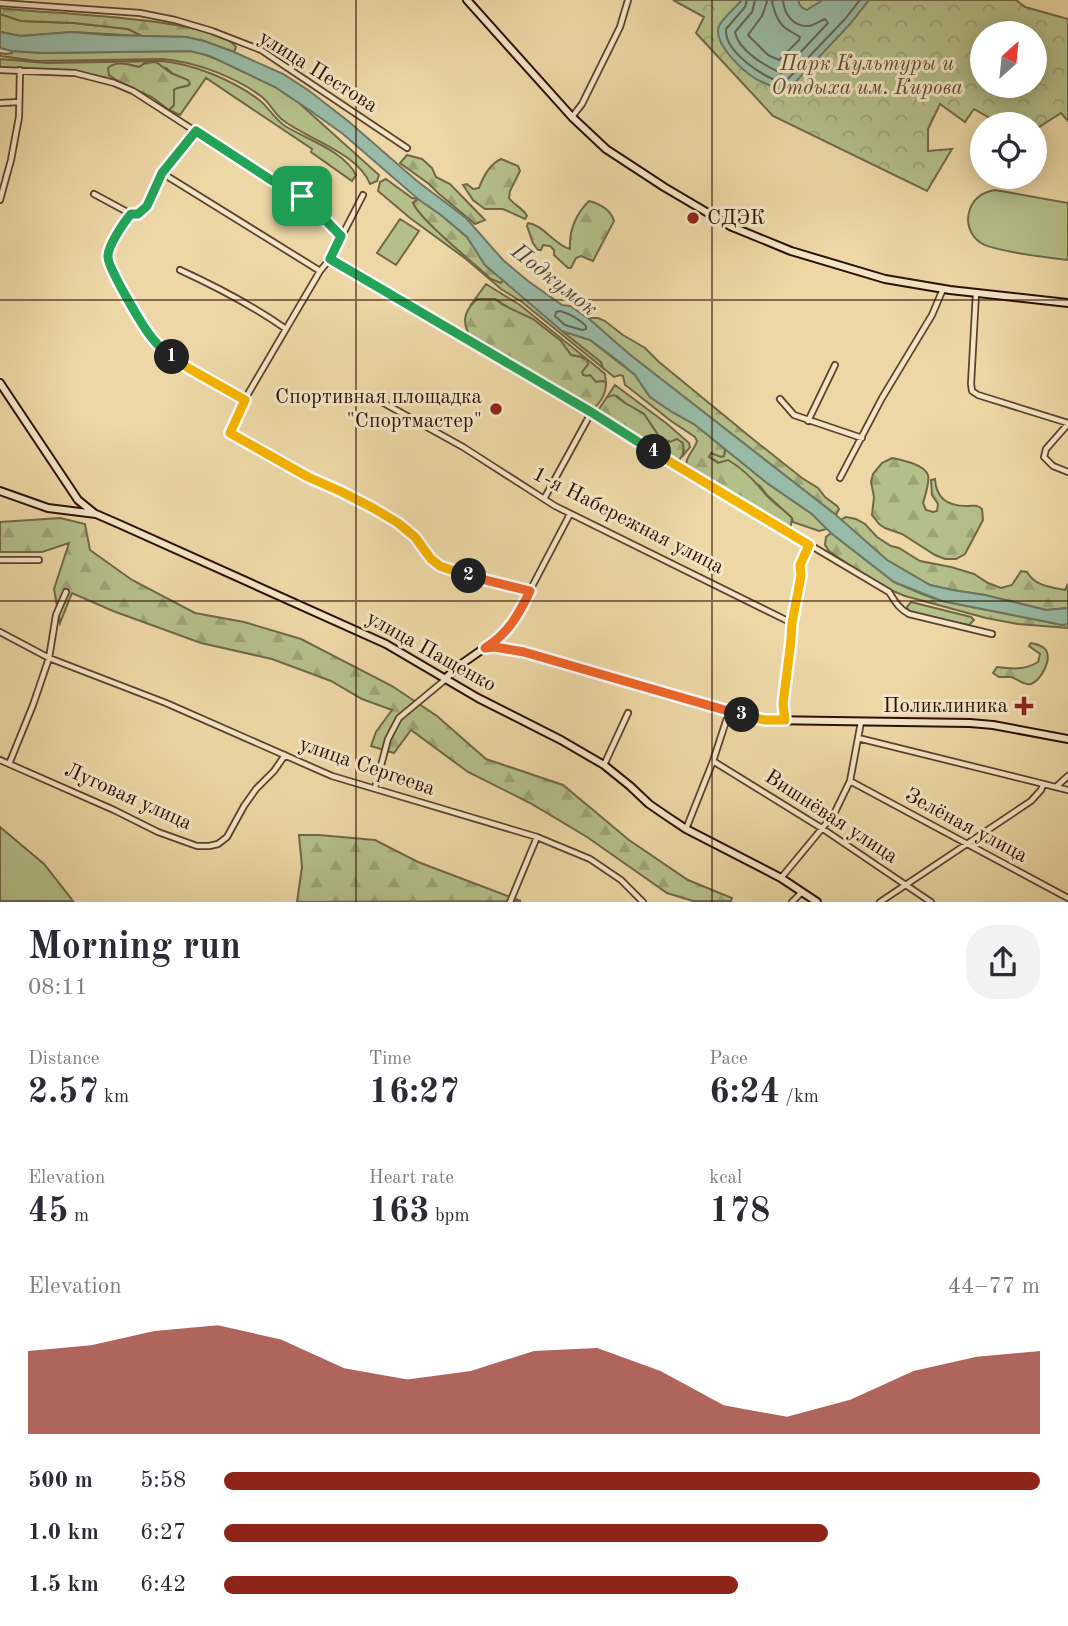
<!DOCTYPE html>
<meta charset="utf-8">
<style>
:root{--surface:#fff;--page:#f2f2f3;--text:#2b2b33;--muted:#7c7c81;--accent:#8f2418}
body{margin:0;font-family:"Old Standard TT",serif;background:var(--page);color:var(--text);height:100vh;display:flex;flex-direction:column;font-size:26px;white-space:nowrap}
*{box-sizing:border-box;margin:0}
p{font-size:23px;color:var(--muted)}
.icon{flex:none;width:38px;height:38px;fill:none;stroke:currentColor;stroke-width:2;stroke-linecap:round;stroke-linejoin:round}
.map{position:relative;height:902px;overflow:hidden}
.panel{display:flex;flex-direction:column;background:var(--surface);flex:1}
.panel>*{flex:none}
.needle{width:46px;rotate:27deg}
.controls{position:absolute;left:970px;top:21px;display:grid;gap:14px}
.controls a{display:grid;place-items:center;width:77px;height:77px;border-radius:50%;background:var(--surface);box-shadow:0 4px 18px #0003;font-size:35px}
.pin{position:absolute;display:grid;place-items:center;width:60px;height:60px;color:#fff;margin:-30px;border-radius:14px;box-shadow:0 4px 10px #0006}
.km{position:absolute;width:35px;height:35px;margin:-18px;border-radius:50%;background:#222;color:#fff;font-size:19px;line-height:35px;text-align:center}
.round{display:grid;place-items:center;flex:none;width:74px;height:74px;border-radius:28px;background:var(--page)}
.summary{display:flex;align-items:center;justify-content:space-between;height:119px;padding:0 28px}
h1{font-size:38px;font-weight:700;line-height:52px}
.figures{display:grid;grid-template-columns:repeat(3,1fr);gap:10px;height:119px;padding:7px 28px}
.figures div{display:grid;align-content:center}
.figures b{font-size:35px;font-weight:700}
.figures small{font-size:19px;font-weight:400}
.figures p{font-size:19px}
.chart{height:196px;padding:14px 28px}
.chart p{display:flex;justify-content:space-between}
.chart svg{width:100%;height:126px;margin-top:7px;fill:var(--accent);opacity:.7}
ul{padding:0 28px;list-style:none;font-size:23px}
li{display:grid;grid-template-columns:112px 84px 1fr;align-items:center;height:52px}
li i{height:18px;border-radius:9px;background:var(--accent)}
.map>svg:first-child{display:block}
.green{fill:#b5bf89;stroke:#716746;stroke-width:2}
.forest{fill:url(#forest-firs);stroke:#716746;stroke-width:2}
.park{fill:url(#park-crowns);stroke:#716746;stroke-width:2;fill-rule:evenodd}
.water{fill:#99baa6;stroke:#6e7665;stroke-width:2}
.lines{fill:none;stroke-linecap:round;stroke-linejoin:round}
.shore{stroke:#636454;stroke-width:2}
.street-casing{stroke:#5d412c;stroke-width:8}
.secondary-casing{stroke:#2d0f03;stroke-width:10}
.street{stroke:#f3e5c5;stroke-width:4.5}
.secondary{stroke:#f3e5c5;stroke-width:6}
.split-1-casing{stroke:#fff;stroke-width:14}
.split-2-casing{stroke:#fff;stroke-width:14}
.split-3-casing{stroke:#fff;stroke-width:14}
.split-4-casing{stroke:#fff;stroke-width:14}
.split-5-casing{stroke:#fff;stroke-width:14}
.split-1{stroke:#22a559;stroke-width:9}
.split-2{stroke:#f5b400;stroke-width:9}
.split-3{stroke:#f0652b;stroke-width:9}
.split-4{stroke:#f5b400;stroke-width:9}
.split-5{stroke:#22a559;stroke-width:9}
.grid{fill:none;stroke:#2d0f03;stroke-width:2;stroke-opacity:0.55}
.poi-dot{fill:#8f2418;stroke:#f3e5c5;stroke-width:2.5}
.labels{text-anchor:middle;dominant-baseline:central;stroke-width:6;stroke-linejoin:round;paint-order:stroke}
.park-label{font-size:21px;font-style:italic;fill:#5d4d32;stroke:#f3e5c5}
.street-label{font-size:21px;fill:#2d0f03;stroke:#f3e5c5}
.poi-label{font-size:21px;fill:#2d0f03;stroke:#f3e5c5;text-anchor:end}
.water-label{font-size:23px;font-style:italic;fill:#534b3c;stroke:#f3e5c5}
</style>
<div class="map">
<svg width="1068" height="902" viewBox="0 0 1068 902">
<defs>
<pattern id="forest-firs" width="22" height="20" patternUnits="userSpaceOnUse" patternTransform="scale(1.75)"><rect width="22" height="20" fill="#b5bf89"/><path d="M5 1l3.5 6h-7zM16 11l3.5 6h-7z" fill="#9ca375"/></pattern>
<pattern id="park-crowns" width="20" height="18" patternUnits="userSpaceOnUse" patternTransform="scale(1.75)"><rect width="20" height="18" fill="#b5bf89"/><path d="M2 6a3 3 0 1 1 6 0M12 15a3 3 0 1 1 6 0" fill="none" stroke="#9ca375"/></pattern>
</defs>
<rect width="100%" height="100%" fill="#edd7a6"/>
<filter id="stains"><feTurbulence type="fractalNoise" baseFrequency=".00286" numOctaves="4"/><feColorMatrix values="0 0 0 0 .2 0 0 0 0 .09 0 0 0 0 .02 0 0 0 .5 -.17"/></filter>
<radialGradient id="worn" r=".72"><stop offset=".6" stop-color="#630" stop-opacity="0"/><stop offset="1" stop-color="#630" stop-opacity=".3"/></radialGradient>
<path class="green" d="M0,14L21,21L74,23L128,29L142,36L72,32L21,36L0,32Z
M12,51L42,53L190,51L201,53L221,61L275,87L299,103L379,175L377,181L370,184C359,154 308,139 284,121C275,115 271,104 262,97C236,77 196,62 163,59L37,61L0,56V53L6,54L12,53Z
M0,59L47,63L162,61C194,64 232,80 258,99C268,106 274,119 285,126C306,139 344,151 356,175L352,181L311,152L312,149L206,78L180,115L169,110L174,105L173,90L176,88L187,86L166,68L139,67L121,63L109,75L121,83L107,78L76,71L0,68Z
M386,179L412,198L418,199L413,203C438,234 469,259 501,282L503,280L601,362L603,368L522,302L501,289L466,259L410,218L378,191L380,182Z
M995,190L1068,203V260C1051,258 993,251 981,243C970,236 965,222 970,209C974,198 983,192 995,190Z
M400,219L419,231L396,265L377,253Z
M486,284L520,305L598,368L605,374L606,383L603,381L596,382L583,375L582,372L588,364L581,357L571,355L561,341L495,299H477L470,306Z
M615,385L666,423L689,443L690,447L682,457L684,450L670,442L660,438L644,414L625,403L617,396L607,397Z
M725,449L767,483L812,514L827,529L819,531L793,522L792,518L767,495L760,486L709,457L710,453L724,456Z
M911,602L971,617L974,620L969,625L914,615L908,610L907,607Z
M0,827L44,864L73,901H0Z"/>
<path class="forest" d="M0,8C41,14 216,17 236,47L234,52L204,41L186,37L142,36L128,29L74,23L21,21L0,14Z
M156,62L171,73L188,80L190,84C185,88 178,86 174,90V105L169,110L152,97L121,83L109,75L108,68C117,60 129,65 139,67L145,63Z
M407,155L422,159L432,168L436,177L450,184L485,220L475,224L438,193L429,184L400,163Z
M501,159L518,166L520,171L510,191L509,198C514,205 524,209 527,216L525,219L503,209H485L473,200L463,185L467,184L473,189L479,188C483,177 490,164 501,159Z
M418,199L441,215L467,237L485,265L503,280L501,283L491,279C474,263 421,221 413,203Z
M589,201C600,204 611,210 614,221L593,261L581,256L576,258L571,268H568L554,255V250L550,246L543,245L541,250H538L533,243L527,226L528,223C544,225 554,245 570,249C569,231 576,214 589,201Z
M477,299H495L503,305L533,319L561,341L571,355L581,357L587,360L588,364L582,372L583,375L587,376L590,375L596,382L603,381L606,383C606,394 600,404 592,410L472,340C462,324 462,313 477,299Z
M588,318H598L605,321L623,335L645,348L659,362L754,440L802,478L818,488L825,497L837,506L839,509L836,515L629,354Z
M562,331L590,340L635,375L650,397L672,412L694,424L725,449L724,456L721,457L711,453L709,457L718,463L728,460C744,469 755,481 766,495C774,503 784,510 792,518L791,525L786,530L704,480L686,466C686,455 694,451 697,441L695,437L671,421L628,387L625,385L623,376L620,375L614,377L603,368L601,362Z
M614,395L625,403L644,414L660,438L670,442L677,439L683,443C684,449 684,454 680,459H673L605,418L599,409L607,397Z
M892,458C901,460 924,464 928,475C930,482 925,496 923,503L926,510L933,512L937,511L938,504L932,495L931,480L935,479C936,497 947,506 966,506C973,506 976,504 982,509L983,520L965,554L956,559H945L935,555L902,534L885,528L879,524L872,515L874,497L871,482L873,474L882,463Z
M846,517L856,519L865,524L877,537L891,546L899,548L920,561L951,567L974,574L988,583L1001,588L1012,585L1021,571L1027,572C1035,586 1050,587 1065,590L1068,584V608L1046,610L985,595L952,590L930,585L887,560L840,520Z
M60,518L85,524L90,550L132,580L195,613L244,622L301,639L392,686L437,716L486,759L563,785L629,840L688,880L732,898L731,901H693L667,893L587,837L530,803L468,772L411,730L394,753L371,746L376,732L392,710L362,699L331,681L272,659L201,643L113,611L72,593L60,623L54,589L69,543L42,552H0V522Z
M831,533L894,582L922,594L942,601L1062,625L1068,624V628L1018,624L986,618L905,596L886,588L871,580L829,551L825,545L826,537Z
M1031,643C1036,644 1043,646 1046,650C1052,660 1041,680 1031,684C1024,686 1017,678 1010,677C1008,677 1000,677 999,677L993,673L997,667C1012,669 1025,670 1038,662L1040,654L1029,646Z
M299,835H319L375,840L418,862L521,901L297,902L302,867Z"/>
<path class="park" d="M673,0H1016L1025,7L1068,19V121L1061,113L1039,127L1034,129V124H1000L974,109L965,122L940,104L928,129V151L952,149L927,191L773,116L696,33L704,17ZM982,33H1034V86H982Z"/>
<path class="water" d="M742,0H799C798,5 802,8 807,10L823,0H869L850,24L787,91C776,89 766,84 756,79C743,71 712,43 719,26C723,18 736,7 742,0Z
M0,32L21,36L72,32L106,35L186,37L204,41L234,52L283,74L308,90L348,121L417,181L466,218L503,260L528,281L562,305L570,306L588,318L629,354L836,515L887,560L930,585L952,590L985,595L1046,610L1068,608V624L1062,625L1043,621L942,601L894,582L831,533L812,514L767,483L694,424L672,412L650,397L635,375L621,363L590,340L562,331L485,265L467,237L441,215L418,199L343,134L308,109L275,87L210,56L190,51L42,53L12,51L0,48Z"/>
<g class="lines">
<path class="shore" d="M747,0L745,7L726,29C724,52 764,78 784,83L845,19L860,0
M755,0L752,12L735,32C738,50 765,66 781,73L828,23L825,19C820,21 814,25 809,26C793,27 784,14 783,0
M766,0L767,2L762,16L748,35L768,55L779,60L799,40L800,37C797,35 793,33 790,31C778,25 775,13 772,2L773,0
M560,311C570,314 579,319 586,326V329L582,330L565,325L555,316L556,312Z"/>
<g class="street-casing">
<path id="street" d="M0,3L140,13L175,20L212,31L261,50L407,148
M0,70L75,73L114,83L133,91L271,180L302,196L341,236
M0,103L19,102
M572,117L582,104L620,27L628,0
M196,131L162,173L147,206L138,214H131C120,227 105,249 110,265C125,295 141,329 166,352C186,372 220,386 245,399L230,433L308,477L340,491L373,508L398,523L415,537L431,559L440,566L476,578L530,591
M162,173L320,271
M94,194L131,214
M0,200L11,160L19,117L20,70
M330,259L591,413L672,463L889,592C895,601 898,608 909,614L992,634
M180,270C217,287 252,305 286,329
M976,293L971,384L972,391L978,395L1068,423
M245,399L320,271L330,259L363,195
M780,399L794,415L862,438
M380,401L463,447L555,506L792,623
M808,421L835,365
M1068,424L1046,449L1044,457L1053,466L1068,472
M840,478L882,398L932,315L943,289
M544,499L591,413
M0,560H39
M0,632L49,658L166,703L332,776L537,837L590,859L621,880L643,902
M486,647L498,640L514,621L570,514
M785,720L784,691L792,630V623L801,576L800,565L809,545
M858,738L1068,790
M0,760L114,810L158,832L197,846H209L218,844L227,837L244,806L256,789L274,771L285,755
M713,761L823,829L931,902
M9,764L33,705L49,658L56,615L66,592
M604,765L628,713
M850,781L1068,898
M1056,787L1068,776
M375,788L388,739L399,718L446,679
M686,829L713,761L729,712
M781,878L834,814L850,781L861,722
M510,902L537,837
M792,902L802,892
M880,902L1031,801L1041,790L1043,785"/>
</g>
<g class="secondary-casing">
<path id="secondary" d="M467,0L572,117L606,149L664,187L730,226L791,251L885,279L950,290L1068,303
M0,383L78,500L94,513
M0,491L48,508L96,514L119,524L386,644L478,698L561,740L604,765L630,786L649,804L665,815L686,829L781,878L817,902
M446,678L460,665L483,649L495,647L524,652L573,665L729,712L765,720L970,723L993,725L1068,739"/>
</g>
<use href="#street" class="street"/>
<use href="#secondary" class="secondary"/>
</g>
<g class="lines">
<g class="split-1-casing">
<path id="split-1" d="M172,357C164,352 155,342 149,334C141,323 108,268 108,257C107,247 124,222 131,214H138L147,206L162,173L196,131L271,180L302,196"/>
</g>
<g class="split-2-casing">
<path id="split-2" d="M172,357L190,369L245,400L230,433L308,477L340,491L373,508L398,523L415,537L431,559L440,566L469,576"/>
</g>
<g class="split-3-casing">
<path id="split-3" d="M469,576L530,591C519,614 508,634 485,648L495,647L524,652L742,715"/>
</g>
<g class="split-4-casing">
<path id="split-4" d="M654,452L809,545L800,565L801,576L792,623L791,640L783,704L785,720H765L742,715"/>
</g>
<g class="split-5-casing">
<path id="split-5" d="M302,196L341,236L330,259L591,412L654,452"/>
</g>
<use href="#split-1" class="split-1"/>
<use href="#split-2" class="split-2"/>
<use href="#split-3" class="split-3"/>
<use href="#split-4" class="split-4"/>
<use href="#split-5" class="split-5"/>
</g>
<path class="grid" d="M356,0V902M712,0V902M0,300H1068M0,601H1068"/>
<g class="poi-dot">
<circle cx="693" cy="218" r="7"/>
<circle cx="496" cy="409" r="7"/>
<path d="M1020.5 695.5h7v7h7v7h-7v7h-7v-7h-7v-7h7z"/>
</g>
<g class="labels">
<g class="park-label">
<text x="867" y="64">Парк Культуры и<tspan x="867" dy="24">Отдыха им. Кирова</tspan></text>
</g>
<g class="street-label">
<text transform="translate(318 72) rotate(32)">улица Пестова</text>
<text transform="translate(628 521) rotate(27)">1-я Набережная улица</text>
<text transform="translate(431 652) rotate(29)">улица Пащенко</text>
<text transform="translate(367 767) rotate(19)">улица Сергеева</text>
<text transform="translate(128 797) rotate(24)">Луговая улица</text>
<text transform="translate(831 817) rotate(33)">Вишнёвая улица</text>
<text transform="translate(966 826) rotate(28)">Зелёная улица</text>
</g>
<g class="poi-label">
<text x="707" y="218" text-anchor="start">СДЭК</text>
<text x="482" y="397">Спортивная площадка<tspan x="482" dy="24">"Спортмастер"</tspan></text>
<text x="1008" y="706">Поликлиника</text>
</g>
<g class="water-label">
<text transform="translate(554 280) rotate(38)">Подкумок</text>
</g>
</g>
<rect width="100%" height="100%" filter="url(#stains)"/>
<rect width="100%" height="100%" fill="url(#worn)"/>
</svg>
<div class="controls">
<a><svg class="needle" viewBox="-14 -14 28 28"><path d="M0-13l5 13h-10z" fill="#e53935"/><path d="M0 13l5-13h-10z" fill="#7c7c81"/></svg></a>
<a><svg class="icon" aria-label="locate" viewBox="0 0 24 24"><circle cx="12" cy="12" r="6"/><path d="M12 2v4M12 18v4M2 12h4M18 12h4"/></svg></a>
</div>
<div class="pin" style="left:302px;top:196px;background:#1e9e55"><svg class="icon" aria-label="arrive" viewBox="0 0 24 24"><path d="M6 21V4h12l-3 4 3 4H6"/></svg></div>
<b class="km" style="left:172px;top:357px">1</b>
<b class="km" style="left:469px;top:576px">2</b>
<b class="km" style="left:742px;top:715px">3</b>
<b class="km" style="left:654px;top:452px">4</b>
</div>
<section class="panel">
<div class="summary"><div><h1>Morning run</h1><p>08:11</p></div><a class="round"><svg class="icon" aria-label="share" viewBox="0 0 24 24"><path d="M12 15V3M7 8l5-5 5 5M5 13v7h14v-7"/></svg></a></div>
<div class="figures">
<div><p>Distance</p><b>2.57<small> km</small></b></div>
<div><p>Time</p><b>16:27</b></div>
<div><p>Pace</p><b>6:24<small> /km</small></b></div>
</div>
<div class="figures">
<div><p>Elevation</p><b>45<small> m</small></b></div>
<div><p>Heart rate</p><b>163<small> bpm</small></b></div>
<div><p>kcal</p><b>178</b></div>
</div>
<div class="chart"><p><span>Elevation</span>44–77 m</p>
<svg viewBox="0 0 160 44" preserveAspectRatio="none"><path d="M0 44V15L10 13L20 8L30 6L40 11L50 21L60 25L70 22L80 15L90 14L100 22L110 34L120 38L130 32L140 22L150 17L160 15V44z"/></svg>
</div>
<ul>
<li><b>500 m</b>5:58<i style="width:100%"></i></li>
<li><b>1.0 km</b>6:27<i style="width:74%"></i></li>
<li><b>1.5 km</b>6:42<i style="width:63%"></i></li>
</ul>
</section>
